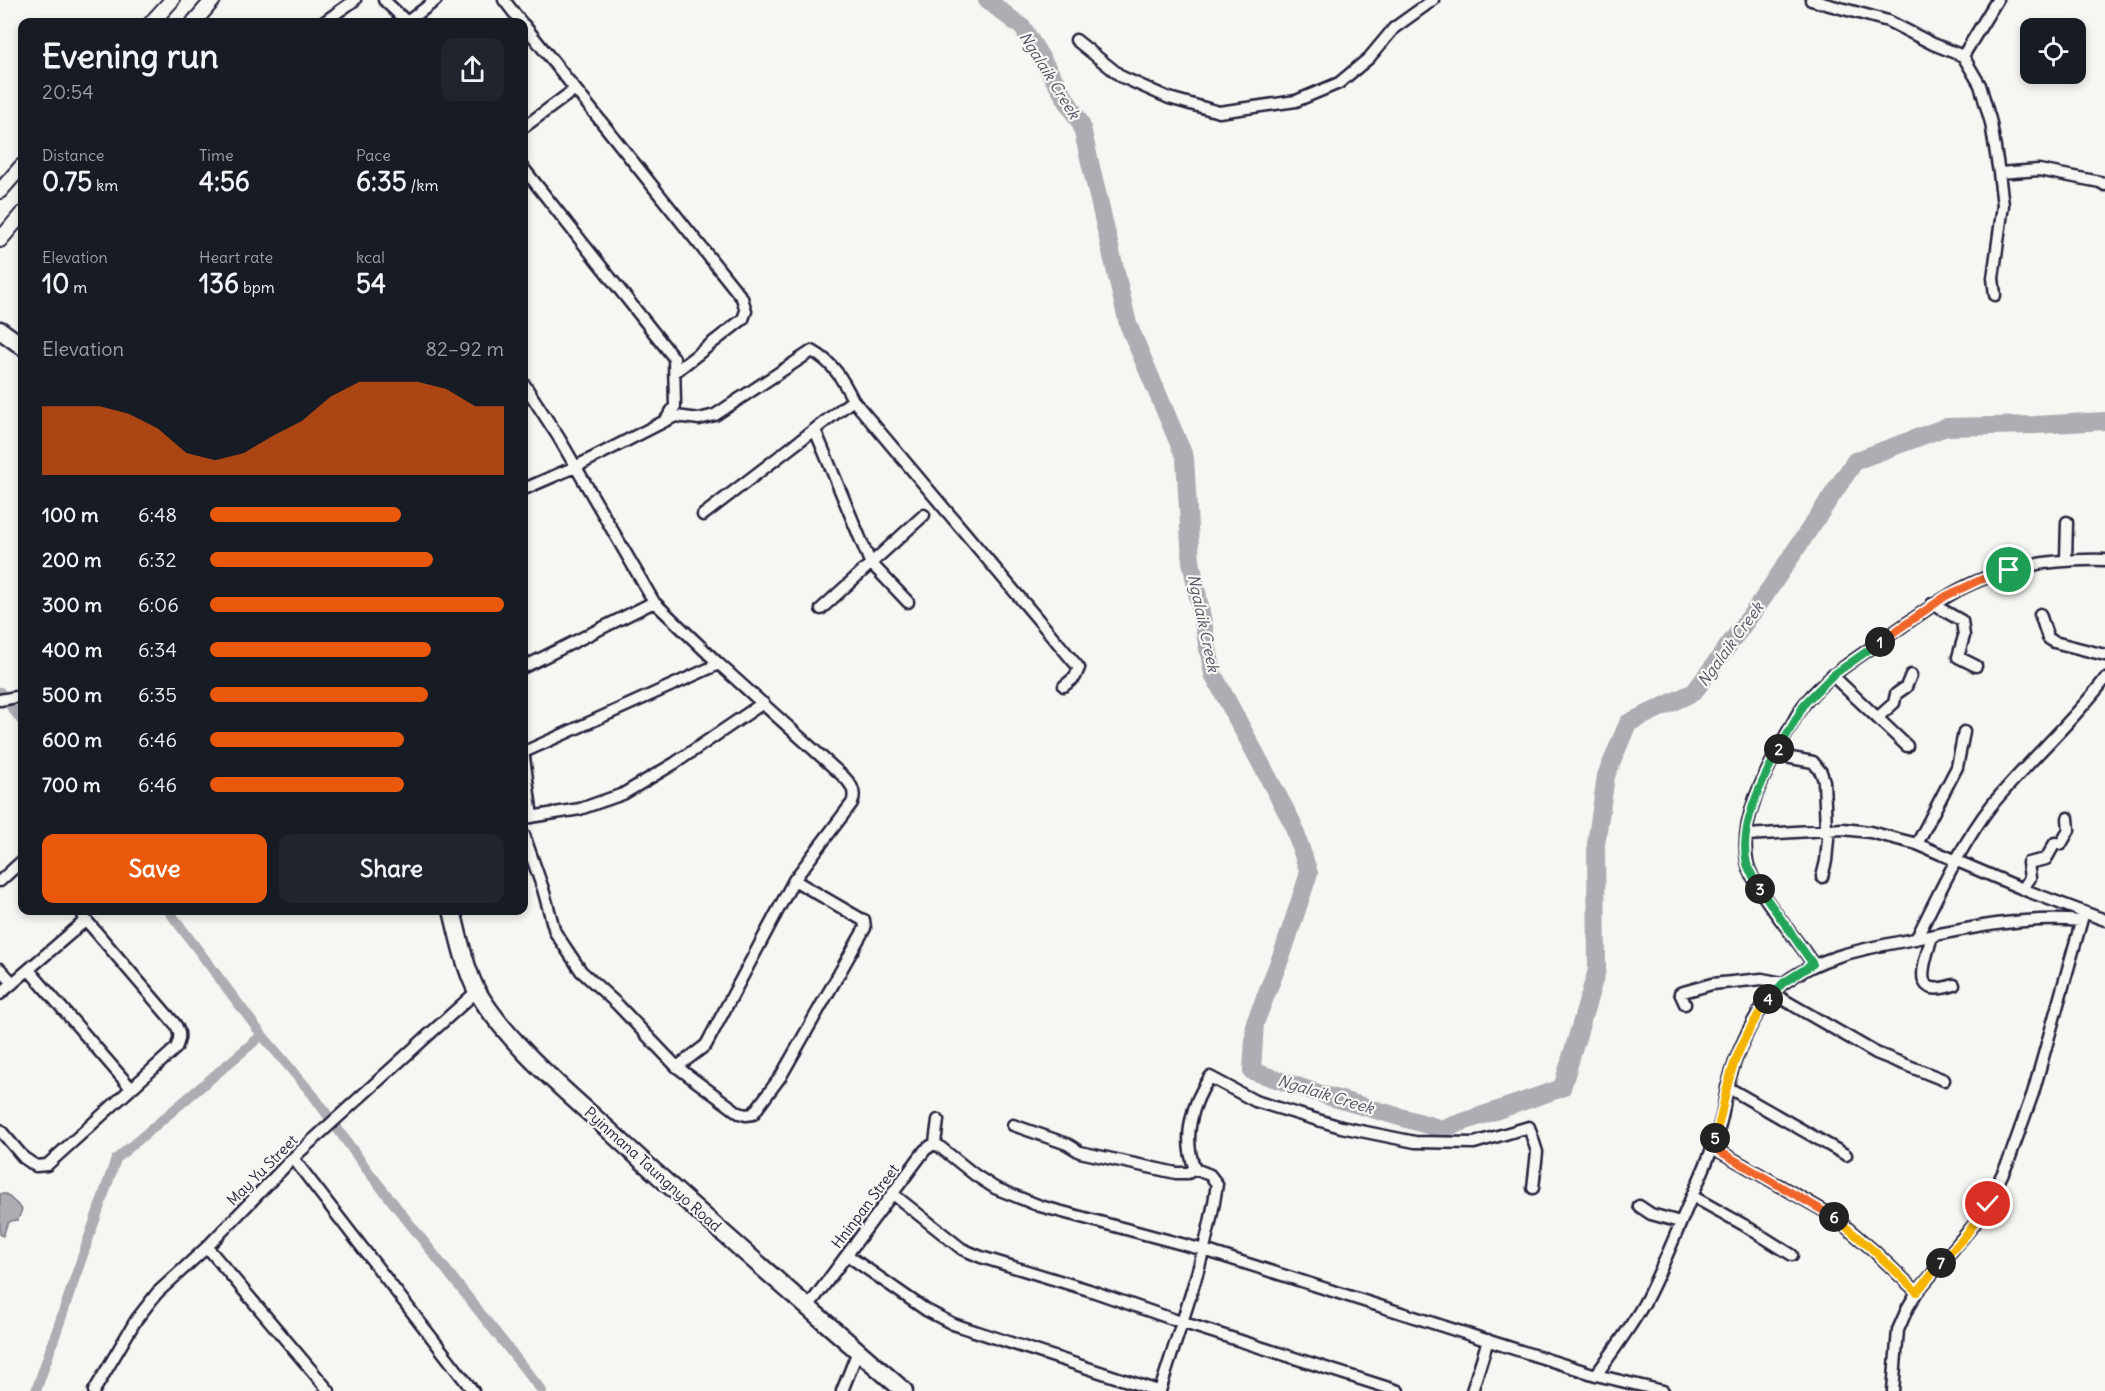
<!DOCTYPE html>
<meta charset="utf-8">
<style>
:root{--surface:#171b24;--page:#20242c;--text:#f1f3f6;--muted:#9ea1a6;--accent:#ea580c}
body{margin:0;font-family:Delius,sans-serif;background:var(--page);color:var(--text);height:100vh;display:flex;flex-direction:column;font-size:22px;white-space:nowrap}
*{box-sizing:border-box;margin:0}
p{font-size:20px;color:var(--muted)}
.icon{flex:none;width:33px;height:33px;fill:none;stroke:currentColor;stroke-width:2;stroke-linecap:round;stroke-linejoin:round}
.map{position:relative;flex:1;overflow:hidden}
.drawer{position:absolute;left:18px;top:18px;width:510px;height:897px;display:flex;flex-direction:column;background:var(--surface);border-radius:12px;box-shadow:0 3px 9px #0003}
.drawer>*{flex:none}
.fabs{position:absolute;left:2020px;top:18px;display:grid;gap:12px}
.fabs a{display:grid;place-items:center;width:66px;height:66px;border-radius:12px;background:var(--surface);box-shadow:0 3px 9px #0003;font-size:30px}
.pin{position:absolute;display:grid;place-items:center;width:51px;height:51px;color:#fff;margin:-26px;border:3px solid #fff;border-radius:50%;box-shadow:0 2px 6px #0007}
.km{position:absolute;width:30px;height:30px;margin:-15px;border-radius:50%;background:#222;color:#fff;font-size:16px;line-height:30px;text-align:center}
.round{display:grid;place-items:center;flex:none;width:63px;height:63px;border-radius:12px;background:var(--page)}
.headline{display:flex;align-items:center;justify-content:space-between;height:102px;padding:0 24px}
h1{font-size:33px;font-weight:700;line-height:45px}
.figures{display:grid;grid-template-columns:repeat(3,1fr);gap:9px;height:102px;padding:6px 24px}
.figures div{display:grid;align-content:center}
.figures b{font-size:26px;font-weight:700}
.figures small{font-size:16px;font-weight:400}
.figures p{font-size:16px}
.chart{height:168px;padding:12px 24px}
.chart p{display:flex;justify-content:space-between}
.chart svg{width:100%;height:108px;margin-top:6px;fill:var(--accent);opacity:.7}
.primary-button{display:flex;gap:12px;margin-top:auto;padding:12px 24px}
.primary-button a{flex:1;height:69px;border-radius:12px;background:var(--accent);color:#fff;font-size:24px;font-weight:700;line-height:69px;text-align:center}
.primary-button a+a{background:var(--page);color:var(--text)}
ul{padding:0 24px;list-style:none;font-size:20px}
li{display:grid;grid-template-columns:96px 72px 1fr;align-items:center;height:45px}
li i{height:15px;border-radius:8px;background:var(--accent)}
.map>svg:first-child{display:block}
.water{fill:#adadb3;stroke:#757583;stroke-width:1.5}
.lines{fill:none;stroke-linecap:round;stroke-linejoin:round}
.canal{stroke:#adadb3;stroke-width:10}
.river{stroke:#adadb3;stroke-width:18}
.minor-casing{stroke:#22223b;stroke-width:15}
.secondary-casing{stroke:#22223b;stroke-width:18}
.primary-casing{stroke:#22223b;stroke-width:21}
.minor{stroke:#f6f6f2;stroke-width:10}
.secondary{stroke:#f6f6f2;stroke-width:14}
.primary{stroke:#f6f6f2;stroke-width:16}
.split-1-casing{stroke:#fff;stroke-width:12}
.split-2-casing{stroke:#fff;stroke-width:12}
.split-3-casing{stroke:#fff;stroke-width:12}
.split-4-casing{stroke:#fff;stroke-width:12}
.split-5-casing{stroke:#fff;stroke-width:12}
.split-6-casing{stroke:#fff;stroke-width:12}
.split-7-casing{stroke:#fff;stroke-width:12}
.split-8-casing{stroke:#fff;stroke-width:12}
.split-1{stroke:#f0652b;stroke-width:8}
.split-2{stroke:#22a559;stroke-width:8}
.split-3{stroke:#22a559;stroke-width:8}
.split-4{stroke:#22a559;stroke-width:8}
.split-5{stroke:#f5b400;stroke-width:8}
.split-6{stroke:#f0652b;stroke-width:8}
.split-7{stroke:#f5b400;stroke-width:8}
.split-8{stroke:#f5b400;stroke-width:8}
.labels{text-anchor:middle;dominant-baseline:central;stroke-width:4.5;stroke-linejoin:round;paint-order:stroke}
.street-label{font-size:15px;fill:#22223b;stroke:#f6f6f2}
.water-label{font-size:16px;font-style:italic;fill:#535365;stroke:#f6f6f2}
</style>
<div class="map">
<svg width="2105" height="1391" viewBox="0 0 2105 1391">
<rect width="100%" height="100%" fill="#f6f6f2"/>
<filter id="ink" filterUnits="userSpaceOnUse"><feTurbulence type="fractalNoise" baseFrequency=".0167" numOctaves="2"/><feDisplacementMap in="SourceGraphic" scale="12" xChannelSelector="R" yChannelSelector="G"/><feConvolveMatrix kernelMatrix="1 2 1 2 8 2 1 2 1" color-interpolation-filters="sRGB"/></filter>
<g filter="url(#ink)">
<path class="water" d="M0,1194H6L22,1209L18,1220C5,1220 7,1227 3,1236L0,1234Z"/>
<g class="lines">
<path class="canal" d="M0,692L22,721
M168,910L262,1035L313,1095L368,1171L542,1391
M36,1391L116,1159L262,1035"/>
<path class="river" d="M987,0L1023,28L1081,124L1128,324L1185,458L1191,561L1213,674L1292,822L1309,873L1284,949L1255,1023L1252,1071L1327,1096L1442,1129L1562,1088L1597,970L1596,844L1606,776L1628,723L1694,692L1762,600L1855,461L1946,427L2035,425L2105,421"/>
<g class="minor-casing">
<path id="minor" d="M384,0L407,22
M504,0L521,22
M1811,0L1888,21L1933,44L1963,56L1980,85L1991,123L1999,173L2039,170L2100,182L2105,185
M324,22L355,0
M407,22L436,0
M524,25L742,298L746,311L743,319L675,372
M1076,40L1122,77L1169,98L1219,112L1296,101L1339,83L1369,58L1394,28L1433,0
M1963,56L1997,0
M524,127L574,90
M524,169L674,358L675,406L665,421L575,467L524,489
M1995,295L1993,278L2003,205L1999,173
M524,384L559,438L654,602L719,664L845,778C852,785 856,794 852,803L794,880L706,1045L677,1067
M665,421L676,416L699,419L715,415L812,351C833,362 843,380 853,400L1079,668L1075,677L1064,686
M815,430L870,562L908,602
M703,515L853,400
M2066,559L2067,522
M1932,604L1962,621L1964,636L1958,657L1976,666
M821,609L924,515
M2040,614L2048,638L2054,642L2105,655
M524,667L654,602
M1832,675L1907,746
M0,700L22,696
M1877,718L1894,703L1896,694L1906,687L1911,675
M524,752L719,664
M1775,755L1813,762L1821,772L1824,781L1826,829L1828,839L1826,861L1822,877
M524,757L532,817
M524,818L580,809L623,794L675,763L763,703
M524,835L543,889L555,932L581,971L617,1004L677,1067L739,1113L746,1115L753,1114L781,1076L865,928L864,920L861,919L794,880
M1747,835L1843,829L1870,832L1917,844L2030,892L2105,920
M1917,844L1957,767L1964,732
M0,881L22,861
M2023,889L2030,878L2028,863L2046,859L2055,843L2061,844L2069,830L2068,818
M1932,936C1925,962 1908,1000 1954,985
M1916,939C1939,894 1960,846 1991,806C2027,762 2071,724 2105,679
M1813,964C1797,938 1752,889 1747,861C1739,817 1767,770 1787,733C1793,723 1798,711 1806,702C1828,675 1859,657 1887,637C1918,616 1945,594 1980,580C2020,563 2062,559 2105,560
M0,969L13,983
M29,970L131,1088
M1772,993L1876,1053L1944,1080
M0,994L86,920
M1685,1004L1680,993L1712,984L1762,979L1783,983
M1727,1087L1846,1155
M1013,1125L1067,1144L1080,1152L1176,1173H1188L1195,1169
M0,1130L24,1158L36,1166L47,1165L176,1048C180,1038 181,1033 175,1024L86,920L80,910
M935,1143L975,1175L995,1188L1040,1206L1204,1250L1596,1375L1663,1391
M1712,1147L1833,1216L1873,1250L1917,1292
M293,1158L473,1391
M893,1194L962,1249L981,1257L1089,1290L1181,1322L1398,1391
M1692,1196L1744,1225L1792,1255
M1639,1206L1651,1214L1680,1222
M207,1247L329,1391
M847,1255L926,1310L953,1324L1158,1391
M808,1307L925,1150L935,1143L938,1120
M1596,1375C1613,1351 1632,1326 1646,1300C1663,1267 1677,1231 1692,1196C1703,1171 1716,1143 1722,1116C1724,1107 1725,1098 1727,1089C1734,1057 1757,1003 1784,983C1822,954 1874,947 1920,938C1973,927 2028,916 2081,921
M94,1391L136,1320L157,1293L207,1247L293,1158L477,991
M842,1391L858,1351
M1160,1391C1181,1323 1207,1255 1217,1184L1210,1175L1195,1169C1182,1138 1192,1103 1210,1077L1255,1101L1341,1127L1415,1142L1474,1143L1529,1127L1537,1152L1533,1188
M1472,1391L1488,1340
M1893,1391L1898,1330L1908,1307L1917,1292L1977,1221L1988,1204L2009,1160L2033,1093L2084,912"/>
</g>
<g class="secondary-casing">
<path id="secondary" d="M152,22L172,0
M194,22L213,0
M0,191L22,166
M0,240L22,214"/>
</g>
<g class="primary-casing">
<path id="primary" d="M0,330L22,346
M452,910C458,935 466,972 478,993C510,1046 568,1093 613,1134C708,1222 807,1306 904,1391"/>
</g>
<use href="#minor" class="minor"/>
<use href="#secondary" class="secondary"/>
<use href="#primary" class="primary"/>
</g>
</g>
<g class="lines" filter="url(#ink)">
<g class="split-1-casing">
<path id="split-1" d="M1880,642L1946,596L1980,580L2009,570"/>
</g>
<g class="split-2-casing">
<path id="split-2" d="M1779,749L1805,703L1833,675L1880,642"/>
</g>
<g class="split-3-casing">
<path id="split-3" d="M1760,889C1756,881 1750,873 1747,864C1738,828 1762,780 1779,749"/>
</g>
<g class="split-4-casing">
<path id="split-4" d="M1760,889L1813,964L1783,983L1768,999"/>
</g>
<g class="split-5-casing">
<path id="split-5" d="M1715,1138C1720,1121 1723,1105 1727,1088C1734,1057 1750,1026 1768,999"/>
</g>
<g class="split-6-casing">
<path id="split-6" d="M1715,1138L1712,1147L1834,1217"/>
</g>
<g class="split-7-casing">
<path id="split-7" d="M1834,1217L1873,1250L1917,1292L1941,1263"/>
</g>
<g class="split-8-casing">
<path id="split-8" d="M1941,1263L1967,1234L1988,1204"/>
</g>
<use href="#split-1" class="split-1"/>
<use href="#split-2" class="split-2"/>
<use href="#split-3" class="split-3"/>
<use href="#split-4" class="split-4"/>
<use href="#split-5" class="split-5"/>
<use href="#split-6" class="split-6"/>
<use href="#split-7" class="split-7"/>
<use href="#split-8" class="split-8"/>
</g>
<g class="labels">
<g class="street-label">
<text transform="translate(653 1169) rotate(42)">Pyinmana Taungnyo Road</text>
<text transform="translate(262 1170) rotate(-45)">May Yu Street</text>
<text transform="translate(865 1206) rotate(-53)">Hninpan Street</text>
</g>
<g class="water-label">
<text transform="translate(1050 75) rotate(58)">Ngalaik Creek</text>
<text transform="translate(1204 623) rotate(78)">Ngalaik Creek</text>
<text transform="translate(1730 644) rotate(-54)">Ngalaik Creek</text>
<text transform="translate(1326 1094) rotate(17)">Ngalaik Creek</text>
</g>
</g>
</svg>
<div class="fabs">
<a><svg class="icon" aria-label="locate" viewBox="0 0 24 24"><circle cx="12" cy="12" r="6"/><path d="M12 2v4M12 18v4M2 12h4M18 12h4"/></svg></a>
</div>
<div class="pin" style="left:2009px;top:570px;background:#1e9e55"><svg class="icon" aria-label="arrive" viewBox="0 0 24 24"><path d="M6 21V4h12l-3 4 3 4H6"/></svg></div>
<div class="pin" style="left:1988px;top:1204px;background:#d93025"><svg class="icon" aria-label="check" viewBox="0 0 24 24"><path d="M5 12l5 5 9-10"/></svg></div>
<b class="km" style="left:1880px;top:642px">1</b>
<b class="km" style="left:1779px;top:749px">2</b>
<b class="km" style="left:1760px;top:889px">3</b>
<b class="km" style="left:1768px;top:999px">4</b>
<b class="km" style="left:1715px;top:1138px">5</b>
<b class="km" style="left:1834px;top:1217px">6</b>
<b class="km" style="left:1941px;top:1263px">7</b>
<section class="drawer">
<div class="headline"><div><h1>Evening run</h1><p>20:54</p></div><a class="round"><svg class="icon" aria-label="share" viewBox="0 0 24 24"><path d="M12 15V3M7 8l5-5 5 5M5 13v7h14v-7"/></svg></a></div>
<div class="figures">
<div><p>Distance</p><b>0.75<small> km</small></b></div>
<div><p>Time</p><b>4:56</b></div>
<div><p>Pace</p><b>6:35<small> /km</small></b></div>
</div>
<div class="figures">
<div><p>Elevation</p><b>10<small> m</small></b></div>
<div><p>Heart rate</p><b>136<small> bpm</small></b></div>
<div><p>kcal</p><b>54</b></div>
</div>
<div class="chart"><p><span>Elevation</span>82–92 m</p>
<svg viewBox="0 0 160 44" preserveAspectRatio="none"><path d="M0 44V16L10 16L20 16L30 19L40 25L50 35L60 38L70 35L80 28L90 22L100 12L110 6L120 6L130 6L140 9L150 16L160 16V44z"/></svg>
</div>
<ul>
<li><b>100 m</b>6:48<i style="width:65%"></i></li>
<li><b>200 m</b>6:32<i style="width:76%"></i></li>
<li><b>300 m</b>6:06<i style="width:100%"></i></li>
<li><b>400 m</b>6:34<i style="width:75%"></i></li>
<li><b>500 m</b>6:35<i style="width:74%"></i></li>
<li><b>600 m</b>6:46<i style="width:66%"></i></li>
<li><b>700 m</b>6:46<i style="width:66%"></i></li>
</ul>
<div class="primary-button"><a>Save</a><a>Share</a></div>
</section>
</div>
